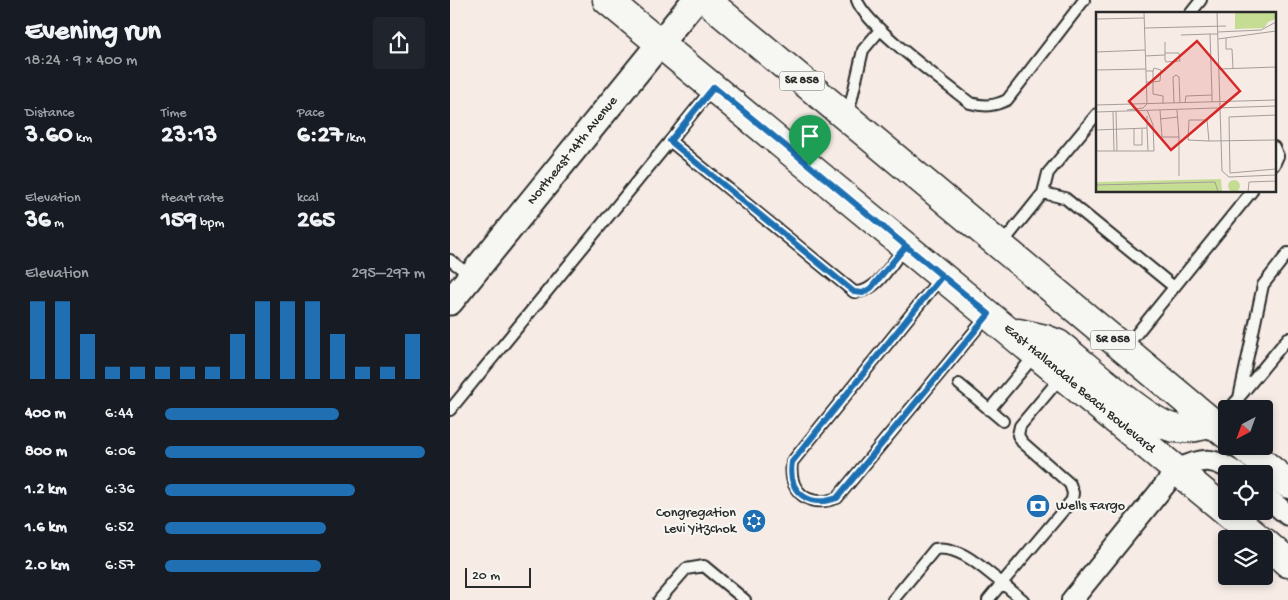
<!DOCTYPE html>
<meta charset="utf-8">
<style>
:root{--surface:#171b24;--page:#20242c;--text:#f1f3f6;--muted:#9ea1a6;--accent:#1f6fb2}
body{margin:0;font-family:"Gochi Hand",sans-serif;background:var(--page);color:var(--text);height:100vh;display:flex;flex-direction:column;font-size:19px;white-space:nowrap}
*{box-sizing:border-box;margin:0}
p{font-size:16px;color:var(--muted)}
.icon{flex:none;width:28px;height:28px;fill:none;stroke:currentColor;stroke-width:2;stroke-linecap:round;stroke-linejoin:round}
.map{position:relative;flex:1;overflow:hidden}
.drawer{display:flex;flex-direction:column;background:var(--surface);width:450px}
.drawer>*{flex:none}
.needle{width:32px;rotate:221deg}
.tools{position:absolute;left:768px;top:400px;display:grid;gap:10px}
.tools a{display:grid;place-items:center;width:55px;height:55px;border-radius:5px;background:var(--surface);box-shadow:0 2px 8px #0003;font-size:25px}
.scale{position:absolute;left:15px;bottom:12px;width:66px;box-sizing:border-box;padding-left:5px;border:2px solid #2b2b2b;border-top:0;font-size:14px;line-height:18px;white-space:nowrap;color:#2b2b2b;-webkit-text-stroke:4px #f6f6f2;paint-order:stroke}
.pin{position:absolute;display:grid;place-items:center;width:42px;height:42px;color:#fff;margin:-51px -21px;border-radius:50% 50% 50% 0;rotate:-45deg;box-shadow:0 0 5px #0007}
.pin .icon{rotate:45deg}
.round{display:grid;place-items:center;flex:none;width:52px;height:52px;border-radius:5px;background:var(--page)}
.overview{display:flex;align-items:center;justify-content:space-between;height:85px;padding:0 25px}
h1{font-size:28px;font-weight:700;line-height:38px}
.metrics{display:grid;grid-template-columns:repeat(3,1fr);gap:8px;height:85px;padding:5px 25px}
.metrics div{display:grid;align-content:center}
.metrics b{font-size:25px;font-weight:700}
.metrics small{font-size:14px;font-weight:400}
.metrics p{font-size:14px}
.chart{height:140px;padding:10px 25px}
.chart p{display:flex;justify-content:space-between}
.chart svg{width:100%;height:90px;margin-top:5px;stroke:var(--accent);stroke-width:6}
ul{padding:0 25px;list-style:none;font-size:16px}
li{display:grid;grid-template-columns:80px 60px 1fr;align-items:center;height:38px}
li i{height:12px;border-radius:6px;background:var(--accent)}
main{display:flex;flex:1;min-height:0}
.map>svg:first-child{display:block}
.lines{fill:none;stroke-linecap:round;stroke-linejoin:round}
.service-casing{stroke:#2b2b2b;stroke-width:14}
.minor-casing{stroke:#2b2b2b;stroke-width:24}
.tertiary-casing{stroke:#2b2b2b;stroke-width:29}
.primary-casing{stroke:#2b2b2b;stroke-width:31}
.service{stroke:#f6f6f2;stroke-width:10}
.minor{stroke:#f6f6f2;stroke-width:20}
.tertiary{stroke:#f6f6f2;stroke-width:25}
.primary{stroke:#f6f6f2;stroke-width:28}
.route-casing{stroke:#fff;stroke-width:10}
.route{stroke:#1f6fb2;stroke-width:6}
.labels{text-anchor:middle;dominant-baseline:central;stroke-width:4;stroke-linejoin:round;paint-order:stroke}
.shield{fill:#f6f6f2;stroke:#686867;stroke-width:1}
.shield-label{font-size:12px;font-weight:bold;fill:#2b2b2b}
.street-label{font-size:14px;fill:#2b2b2b;stroke:#f6f6f2}
.poi-label{font-size:14px;fill:#2b2b2b;stroke:#f6f6f2;text-anchor:start}
.inset-road{fill:none;stroke:#a59e9b;stroke-width:1}
.view{fill:#d62828;fill-opacity:0.15;stroke:#d62828;stroke-width:2.5}
.inset-edge{fill:none;stroke:#2b2b2b;stroke-width:2.5}
</style>
<main>
<section class="drawer">
<div class="overview"><div><h1>Evening run</h1><p>18:24 · 9 × 400 m</p></div><a class="round"><svg class="icon" aria-label="share" viewBox="0 0 24 24"><path d="M12 15V3M7 8l5-5 5 5M5 13v7h14v-7"/></svg></a></div>
<div class="metrics">
<div><p>Distance</p><b>3.60<small> km</small></b></div>
<div><p>Time</p><b>23:13</b></div>
<div><p>Pace</p><b>6:27<small> /km</small></b></div>
</div>
<div class="metrics">
<div><p>Elevation</p><b>36<small> m</small></b></div>
<div><p>Heart rate</p><b>159<small> bpm</small></b></div>
<div><p>kcal</p><b>265</b></div>
</div>
<div class="chart"><p><span>Elevation</span>295–297 m</p>
<svg viewBox="0 0 160 44" preserveAspectRatio="none"><path d="M5 44V6M15 44V6M25 44V22M35 44V38M45 44V38M55 44V38M65 44V38M75 44V38M85 44V22M95 44V6M105 44V6M115 44V6M125 44V22M135 44V38M145 44V38M155 44V22"/></svg>
</div>
<ul>
<li><b>400 m</b>6:44<i style="width:67%"></i></li>
<li><b>800 m</b>6:06<i style="width:100%"></i></li>
<li><b>1.2 km</b>6:36<i style="width:73%"></i></li>
<li><b>1.6 km</b>6:52<i style="width:62%"></i></li>
<li><b>2.0 km</b>6:57<i style="width:60%"></i></li>
</ul>
</section>
<div class="map">
<svg width="838" height="600" viewBox="0 0 838 600">
<rect width="100%" height="100%" fill="#f6ebe5"/>
<filter id="ink" filterUnits="userSpaceOnUse"><feTurbulence type="fractalNoise" baseFrequency=".02" numOctaves="2"/><feDisplacementMap in="SourceGraphic" scale="10" xChannelSelector="R" yChannelSelector="G"/><feConvolveMatrix kernelMatrix="1 2 1 2 8 2 1 2 1" color-interpolation-filters="sRGB"/></filter>
<g filter="url(#ink)">
<g class="lines">
<g class="service-casing">
<path id="service" d="M407,0C415,25 496,84 520,103C535,107 544,106 557,100L634,0
M740,14L751,0
M262,89L220,141L404,292C426,294 441,264 454,248
M398,115L413,50L430,30
M824,147L828,156L824,165
M593,193L615,198L724,287
M551,245L593,193L598,173L647,114
M0,260L21,276
M492,276L342,462C338,493 359,508 387,498L538,315
M675,348L802,191
M509,384L553,421
M791,395L838,338
M779,409L789,398L813,285L838,253
M0,410L220,141
M539,410L585,355
M209,600L236,569L254,566L295,600
M443,600L485,549C510,545 533,569 552,583L538,600
M573,600L552,583L622,500L623,493L620,484L572,442L568,435L570,426L611,377"/>
</g>
<g class="minor-casing">
<path id="minor" d="M814,495L838,515
M622,600L727,470C753,457 763,457 788,474"/>
</g>
<g class="tertiary-casing">
<path id="tertiary" d="M0,302L245,0"/>
</g>
<g class="primary-casing">
<path id="primary" d="M157,0L776,511
M256,0L776,434
M568,333L595,339L608,344C632,362 700,426 725,428C738,430 751,426 763,423
M792,446L838,484
M776,511L809,539
M814,542L838,563"/>
</g>
<use href="#service" class="service"/>
<use href="#minor" class="minor"/>
<use href="#tertiary" class="tertiary"/>
<use href="#primary" class="primary"/>
</g>
</g>
<g class="lines" filter="url(#ink)">
<g class="route-casing">
<path id="route" d="M360,166L492,276L342,462C337,493 359,508 387,498L539,314L456,246L421,288L413,293L404,292L220,141L264,87L360,166"/>
</g>
<use href="#route" class="route"/>
</g>
<defs>
<g id="bank-disc" transform="scale(1.25)"><circle r="9.5" fill="#1f6fb2" stroke="#f6f6f2"/><path d="M-6-4H6V4H-6ZM0-2.3a2.3 2.3 0 1 0 0 4.6a2.3 2.3 0 1 0 0-4.6Z" fill="#fff"/></g>
<g id="synagogue-disc" transform="scale(1.25)"><circle r="9.5" fill="#1f6fb2" stroke="#f6f6f2"/><path d="M0-6.5L5.6 3.2H-5.6ZM0 6.5L5.6-3.2H-5.6Z" fill="#fff"/></g>
</defs>
<g fill-rule="evenodd">
<use href="#bank-disc" x="588" y="506"/>
<use href="#synagogue-disc" x="304" y="521"/>
</g>
<g class="labels">
<g class="shield">
<rect x="329.5" y="71.5" width="45" height="19" rx="4"/>
<rect x="640.5" y="330.5" width="45" height="19" rx="4"/>
</g>
<g class="shield-label">
<text x="352" y="81">SR 858</text>
<text x="663" y="340">SR 858</text>
</g>
<g class="street-label">
<text transform="translate(123 151) rotate(-51)">Northeast 14th Avenue</text>
<text transform="translate(629 389) rotate(40)">East Hallandale Beach Boulevard</text>
</g>
<g class="poi-label">
<text x="606" y="506">Wells Fargo</text>
<text x="286" y="513" text-anchor="end">Congregation<tspan x="286" dy="16">Levi Yitzchok</tspan></text>
</g>
</g>
<g transform="translate(646 12)">
<rect width="180" height="180" fill="#f6ebe5"/>
<path d="M139,0H180V7L172,10L168,16L139,17ZM125,167L126,180H0V170ZM132 174a6 6 0 1 1 12 0a6 6 0 1 1-12 0Z" fill="#c5dd93"/>
<path class="inset-road" d="M121,0L126,159L133,165L180,163M0,7L48,6M49,16L130,14M122,20L165,18L180,10M85,23L114,22M130,26V37H136L137,57M122,27L180,19M69,30V48L70,50L84,49L83,41H69M0,40L49,38M49,44L69,43M123,57L180,55M0,58L50,57M50,59H57V70L64,69L65,58L58,56L57,59M50,70H57V82L67,84V92M116,83L114,22H122M78,91L77,65L80,63L83,65L84,91M89,91L90,84L116,83V90M0,93L180,88M31,98L47,96L51,92L48,0M64,98L66,125H83L81,98M20,99L21,139M0,100L180,94M17,100L18,139M180,103L133,105L134,161L180,157M64,107L82,105M51,116L52,139M38,117V133H46V117M0,118L51,116V104M113,129L92,128L93,108H111L113,129L180,128M0,139H58L57,113L51,98M83,164V125M0,173L119,170L122,180M152,180L153,170L180,169"/>
<path class="view" d="M101,29L144,79L75,138L33,89Z"/>
<rect width="180" height="180" class="inset-edge"/>
</g>
</svg>
<div class="tools">
<a><svg class="needle" viewBox="-14 -14 28 28"><path d="M0-13l5 13h-10z" fill="#e53935"/><path d="M0 13l5-13h-10z" fill="#9ea1a6"/></svg></a>
<a><svg class="icon" aria-label="locate" viewBox="0 0 24 24"><circle cx="12" cy="12" r="6"/><path d="M12 2v4M12 18v4M2 12h4M18 12h4"/></svg></a>
<a><svg class="icon" aria-label="layers" viewBox="0 0 24 24"><path d="M12 4l9 5-9 5-9-5zM3 14l9 5 9-5"/></svg></a>
</div>
<div class="scale">20 m</div>
<div class="pin" style="left:360px;top:166px;background:#1e9e55"><svg class="icon" aria-label="arrive" viewBox="0 0 24 24"><path d="M6 21V4h12l-3 4 3 4H6"/></svg></div>
</div>
</main>
